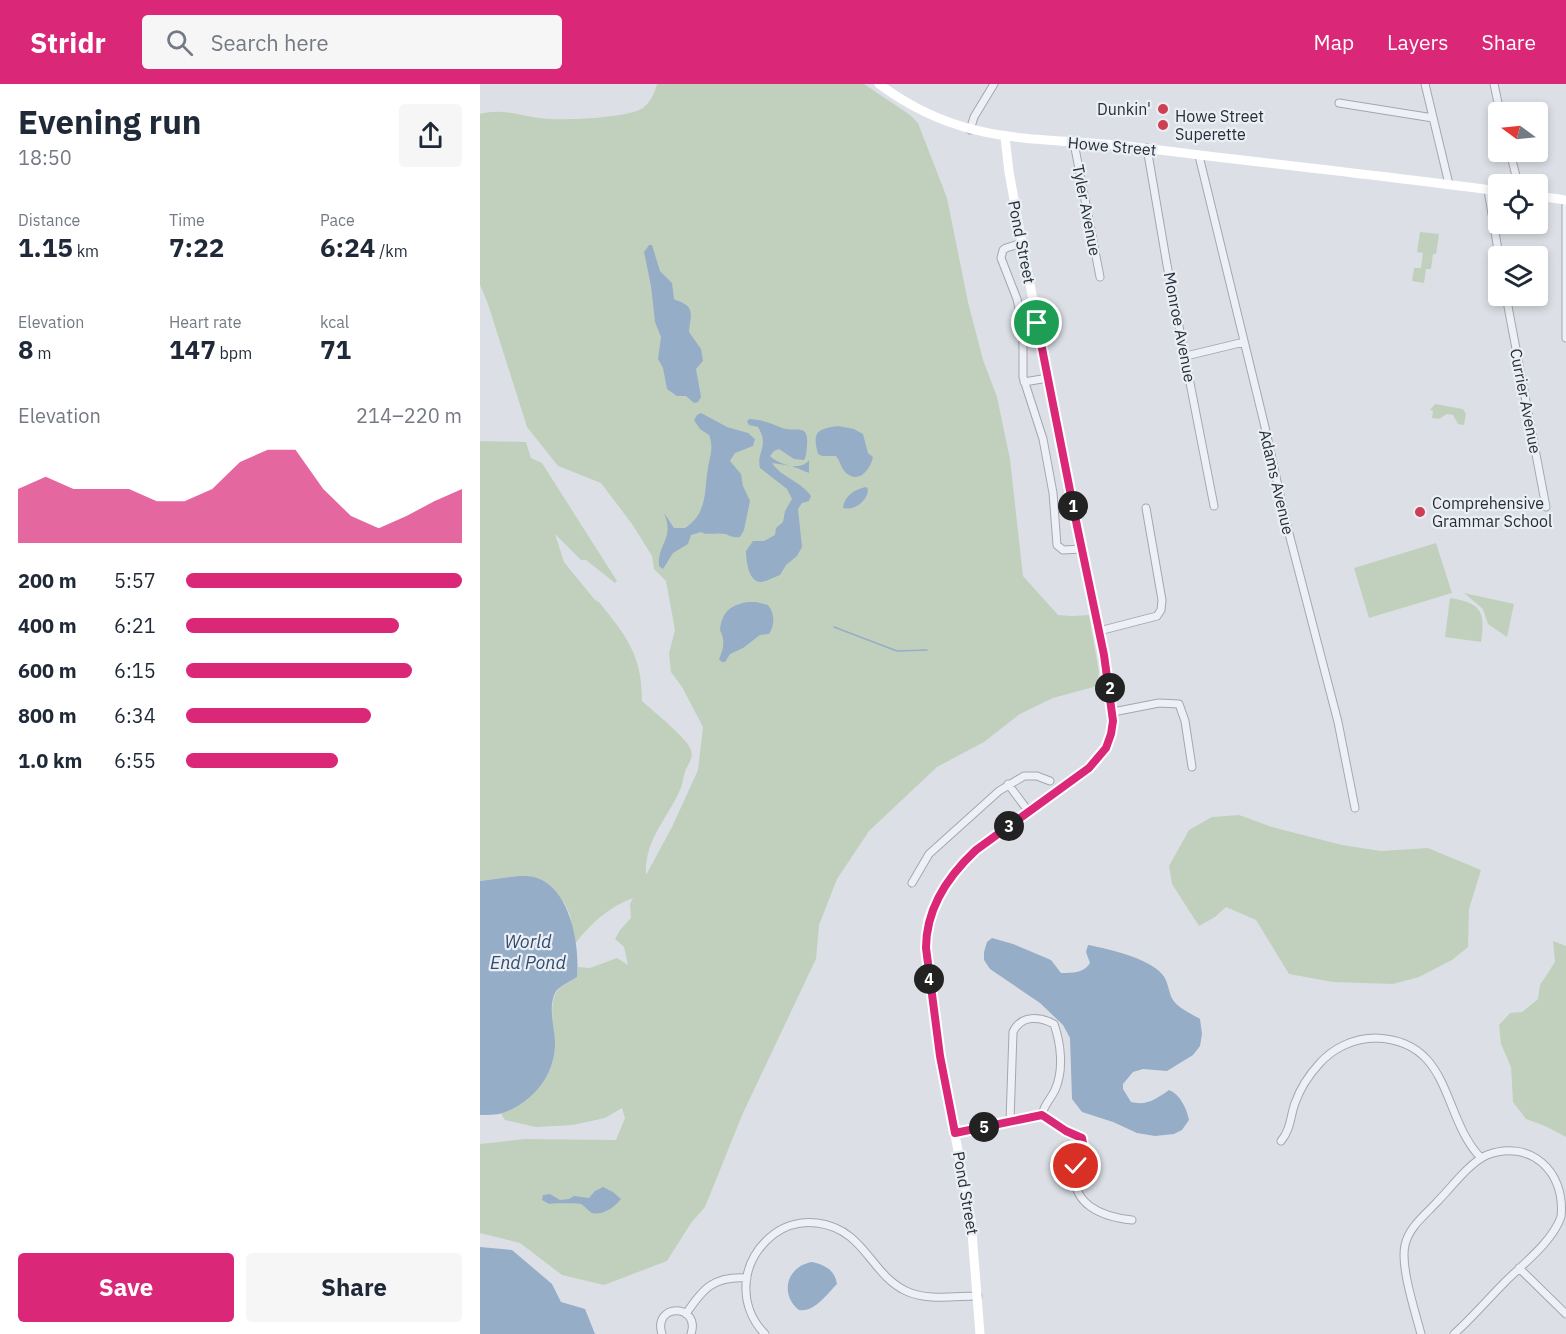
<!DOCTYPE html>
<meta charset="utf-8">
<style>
:root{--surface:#fff;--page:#f6f6f7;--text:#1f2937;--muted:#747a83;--accent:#db2777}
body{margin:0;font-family:"IBM Plex Sans",sans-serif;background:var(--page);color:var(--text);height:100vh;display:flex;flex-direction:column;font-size:22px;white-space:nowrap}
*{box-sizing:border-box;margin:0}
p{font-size:20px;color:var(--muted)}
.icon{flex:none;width:33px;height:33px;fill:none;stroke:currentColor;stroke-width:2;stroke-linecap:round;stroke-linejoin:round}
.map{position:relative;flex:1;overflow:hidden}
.panel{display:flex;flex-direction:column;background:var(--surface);width:480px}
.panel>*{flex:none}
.needle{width:39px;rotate:285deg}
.tools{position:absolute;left:1008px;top:18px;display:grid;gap:12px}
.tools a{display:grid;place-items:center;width:60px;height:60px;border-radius:6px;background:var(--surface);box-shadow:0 3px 9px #0003;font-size:30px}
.pin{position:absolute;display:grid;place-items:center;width:51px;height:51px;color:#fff;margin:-26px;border:3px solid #fff;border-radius:50%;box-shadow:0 2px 6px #0007}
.km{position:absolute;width:30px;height:30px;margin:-15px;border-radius:50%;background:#222;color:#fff;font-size:16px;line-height:30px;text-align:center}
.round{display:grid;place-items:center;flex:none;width:63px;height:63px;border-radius:6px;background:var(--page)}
.head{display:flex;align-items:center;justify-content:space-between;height:102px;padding:0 18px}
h1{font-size:33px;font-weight:700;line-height:45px}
.metrics{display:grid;grid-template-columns:repeat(3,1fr);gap:9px;height:102px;padding:6px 18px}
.metrics div{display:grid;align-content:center}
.metrics b{font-size:26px;font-weight:700}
.metrics small{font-size:16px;font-weight:400}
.metrics p{font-size:16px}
.chart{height:168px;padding:12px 18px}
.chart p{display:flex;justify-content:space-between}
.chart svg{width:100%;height:108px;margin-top:6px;fill:var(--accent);opacity:.7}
.button{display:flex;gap:12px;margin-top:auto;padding:12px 18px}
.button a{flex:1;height:69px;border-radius:6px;background:var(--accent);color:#fff;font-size:24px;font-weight:700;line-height:69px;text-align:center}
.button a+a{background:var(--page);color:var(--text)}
ul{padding:0 18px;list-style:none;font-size:20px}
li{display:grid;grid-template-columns:96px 72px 1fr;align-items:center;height:45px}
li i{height:15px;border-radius:8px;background:var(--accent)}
header{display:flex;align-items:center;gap:36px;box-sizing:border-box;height:84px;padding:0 30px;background:var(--accent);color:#fff}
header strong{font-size:28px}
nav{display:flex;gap:33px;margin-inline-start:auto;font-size:21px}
.search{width:420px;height:54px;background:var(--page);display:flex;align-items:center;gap:15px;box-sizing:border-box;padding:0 21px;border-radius:6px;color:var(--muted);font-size:22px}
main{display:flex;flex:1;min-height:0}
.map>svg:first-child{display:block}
.green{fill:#c1d0bd}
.water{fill:#96adc7}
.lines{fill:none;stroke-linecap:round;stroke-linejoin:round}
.stream{stroke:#96adc7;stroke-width:1.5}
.street-casing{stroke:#a2a7b0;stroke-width:9}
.street{stroke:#eef0f5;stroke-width:7}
.secondary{stroke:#fff;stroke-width:9}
.route-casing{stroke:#fff;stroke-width:12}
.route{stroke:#db2777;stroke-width:8}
.poi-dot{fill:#cd3f52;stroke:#ebeff4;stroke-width:2}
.labels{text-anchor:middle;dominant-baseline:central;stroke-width:4.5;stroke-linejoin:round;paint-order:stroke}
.poi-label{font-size:16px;fill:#262e3c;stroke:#ebeff4;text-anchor:start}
.street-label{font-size:16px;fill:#262e3c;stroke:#ebeff4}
.water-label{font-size:18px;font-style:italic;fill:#304b70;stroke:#ebeff4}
</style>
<header>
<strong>Stridr</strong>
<div class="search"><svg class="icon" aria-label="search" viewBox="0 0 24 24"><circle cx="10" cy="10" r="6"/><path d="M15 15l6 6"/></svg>Search here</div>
<nav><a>Map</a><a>Layers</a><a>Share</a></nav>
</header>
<main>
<section class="panel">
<div class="head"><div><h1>Evening run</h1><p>18:50</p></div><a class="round"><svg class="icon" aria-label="share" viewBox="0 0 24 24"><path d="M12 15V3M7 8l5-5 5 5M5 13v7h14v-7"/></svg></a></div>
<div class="metrics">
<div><p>Distance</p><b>1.15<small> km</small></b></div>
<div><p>Time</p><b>7:22</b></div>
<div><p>Pace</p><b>6:24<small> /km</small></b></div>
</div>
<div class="metrics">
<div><p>Elevation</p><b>8<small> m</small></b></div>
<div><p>Heart rate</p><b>147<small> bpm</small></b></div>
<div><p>kcal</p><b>71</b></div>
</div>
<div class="chart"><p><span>Elevation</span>214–220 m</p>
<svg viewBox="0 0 160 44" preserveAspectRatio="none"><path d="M0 44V22L10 17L20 22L30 22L40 22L50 27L60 27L70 22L80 11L90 6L100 6L110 22L120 33L130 38L140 33L150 27L160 22V44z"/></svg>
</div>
<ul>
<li><b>200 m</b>5:57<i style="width:100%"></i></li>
<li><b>400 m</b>6:21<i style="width:77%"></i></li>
<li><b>600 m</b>6:15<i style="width:82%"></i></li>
<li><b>800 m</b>6:34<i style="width:67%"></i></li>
<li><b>1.0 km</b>6:55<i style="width:55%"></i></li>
</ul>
<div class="button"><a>Save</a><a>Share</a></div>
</section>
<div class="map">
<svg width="1086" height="1250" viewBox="0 0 1086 1250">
<rect width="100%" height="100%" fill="#dce0e6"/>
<path class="green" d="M177,0H384L430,31L438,39L467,114L488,218L503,276L517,313L530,375L543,492L578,531L592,532L609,531L619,588L617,602L573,614L540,630L504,658L457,683L389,747L357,795L339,841L336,875L263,1029L225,1123L211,1139L187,1177L124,1201L82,1191L40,1159L0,1149V1060L45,1055L136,1056L145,1034L142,1024L125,1034L93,1041L56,1043L25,1036L21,1030C49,1017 75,994 75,961C75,946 67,919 78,906C82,901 91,897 97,893L98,883L110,884L137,874L148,881L144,863L135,855L140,846L151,834L150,820L153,814C129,823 111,839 95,860L90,831L84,818L38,792L0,797V357L46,358L51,374L62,379L137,497L135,499L106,476H101L75,450L84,478L115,516L119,518C146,552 162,570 162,617C172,626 208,655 211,666C214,675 207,681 205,688C203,693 203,700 200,706C187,735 164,757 166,791L192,743L218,686L223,643L202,603L191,588L189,569L195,546L186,497L174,485L172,472L152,440L121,399L78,382L47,343L8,220L0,201V30C23,23 46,34 70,35C89,36 147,34 163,24C170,19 175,8 177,0Z
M940,148L959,150L956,170H953L951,185H946L944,199L932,197L934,184H941L943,169L937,168Z
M955,320L983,325L986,330L984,341L978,340L973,331L967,330L959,335L952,334L953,327L950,326Z
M956,459L972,509L889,534L874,484Z
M984,509L1034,520L1027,553L1008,540L1003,525Z
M970,514C1001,519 1006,527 1001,558L965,553Z
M759,731L792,743L862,761L901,767L948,764L1001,786L989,825L988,863L972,876L939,893L913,900L853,898L809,890L776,836L746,823L735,833L719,842L692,800L689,782L709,746L732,733Z
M1073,857L1086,862V1053L1065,1042L1046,1035L1033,1018L1031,983L1021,960L1019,941L1030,929L1042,928L1058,915L1060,901L1075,878Z"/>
<path class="water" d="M169,161H172L180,187L192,199L194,215C197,217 200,217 203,219C216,225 209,238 209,248L221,265L223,277L216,285L221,313L218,318L214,319L206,312H197L187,305L183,284L178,275L181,253L175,238L171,202L164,168Z
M221,329L247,343L268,349L275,355L273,362L255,369L250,377L261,390L263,402L270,417L264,446L260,453C253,454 251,452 245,450C237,448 227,452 221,448L211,451L208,460L193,469L183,485L179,482C177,459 195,456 184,429L194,444H205C228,429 224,407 228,384C230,371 234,364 229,351L220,345L214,336L217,331Z
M269,335C281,335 292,340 302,344C316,349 329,338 327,362C326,367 327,371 324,376L314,375L299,365L294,367L290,372C298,380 321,388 329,376V389L312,382L292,379C302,394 321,397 331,412L329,417L322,419L318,425L322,463L317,472L306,481L300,491C294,493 286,498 280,498C268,497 266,475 266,467L273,457H284L295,451L296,444L303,438L305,427L312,415L307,405L280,384C276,367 290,363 278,343L269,341L267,338Z
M358,342L374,345L383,350L388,369L393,373C390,386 379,400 366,389C361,384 360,377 356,372H342L338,370C332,348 337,345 358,342Z
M386,403L388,405C388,417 374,427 363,424C364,412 375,405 386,403Z
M268,518H276L288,521C295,530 295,541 289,550L280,551L263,564L250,570L245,578H242L239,575C244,565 245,556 240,546C242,528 250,521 268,518Z
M38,792C44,792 52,792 57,794C91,806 100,862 97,893C91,897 82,901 77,906C66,921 76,946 75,962C74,993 51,1019 23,1029C16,1031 7,1031 0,1031V797Z
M512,854L533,860L571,876L581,889C593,889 604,889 610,879L606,868L608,861C629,865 668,874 682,890C689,898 688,908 693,916C698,924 712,930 720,935L722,950L720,962L713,971L687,987L663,985L653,988L643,1000V1005L651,1018C667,1022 676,1015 689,1006C700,1010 707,1025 709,1036L702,1046L694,1050L675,1052L657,1049L633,1038L602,1028L592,1015L590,954L583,941L560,919L510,885L504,876V868L507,858Z
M123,1103L133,1108L141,1115C135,1123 122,1132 112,1129C108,1127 105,1122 101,1120C97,1119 71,1119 69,1120L62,1116L63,1111L70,1110L80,1116L89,1115L94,1112L109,1114L115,1107Z
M0,1163L32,1166L72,1200L81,1218L105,1225L115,1250H0Z
M332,1178C345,1181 355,1186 357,1200C347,1210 334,1229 319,1226C299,1210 307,1182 332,1178Z"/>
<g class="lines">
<path class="stream" d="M354,543L417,567L447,566"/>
<g class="street-casing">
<path id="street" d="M945,0L969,100
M1014,0L1020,28
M859,19L953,34
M490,46L494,33L514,0
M594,59L620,193
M667,64L687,181L734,422
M1030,68L1038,100
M719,72L785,343L806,438L858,638L875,724
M1008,106L1019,172
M1086,116V254
M542,159L526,164L523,166L521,174L537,215L540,229L543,254V293L563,355L573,409L577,461L583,466L602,465
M1026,212L1066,423
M706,272L764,258
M544,298L568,294
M619,547L677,532L681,526L682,516L666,424
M633,628L679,619L699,620L705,637L712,683
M528,700L549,728
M432,799L449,770L519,707L544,692H557L570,697
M530,1037L533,948C541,931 559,932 574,940C581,960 584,986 575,1006C571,1015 564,1020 562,1031
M475,1049L562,1031C569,1036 577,1042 585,1047C590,1049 598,1051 602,1054C610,1063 597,1076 596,1084C589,1120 622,1133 652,1136
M801,1057C811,1045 810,1033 815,1019C820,1005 829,991 839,980C853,964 874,954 896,954C973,957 961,1033 1001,1074
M1039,1184L1086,1230
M206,1230C223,1204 234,1192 267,1194
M182,1250C172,1219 221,1219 211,1250
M285,1250C272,1237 265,1219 266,1200C267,1180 278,1162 294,1150C306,1141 322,1137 337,1139C385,1145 390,1190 426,1207C447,1217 475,1212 498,1212
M941,1250C935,1227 920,1182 925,1161C929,1143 945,1131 957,1118C970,1105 990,1078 1007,1071C1049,1055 1086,1086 1081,1133C1072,1158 1044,1179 1025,1198C1008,1215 992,1234 974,1250"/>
</g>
<use href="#street" class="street"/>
<path class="secondary" d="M399,0C487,66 562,51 663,64C781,79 900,91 1018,107
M1058,112L1086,116
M500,1250L491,1136L460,971L447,878L446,849L448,835L453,823L468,797L491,771L594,696L615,678L629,658L633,637L624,571L597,442L542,159L529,88L525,53"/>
</g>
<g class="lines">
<g class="route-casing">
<path id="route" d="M557,239L597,442L624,571L633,637L631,650L626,664L609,684L496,766C468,792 446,824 446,864L460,972L475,1049L562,1031L586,1047L602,1054L604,1065L596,1082"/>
</g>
<use href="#route" class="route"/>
</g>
<g class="poi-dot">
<circle cx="683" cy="25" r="6"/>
<circle cx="683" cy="41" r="6"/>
<circle cx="940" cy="428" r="6"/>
</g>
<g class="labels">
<g class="poi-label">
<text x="671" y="25" text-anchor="end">Dunkin'</text>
<text x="695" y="32">Howe Street<tspan x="695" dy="18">Superette</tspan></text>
<text x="952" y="419">Comprehensive<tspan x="952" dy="18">Grammar School</tspan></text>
</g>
<g class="street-label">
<text transform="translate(632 62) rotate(5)">Howe Street</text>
<text transform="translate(607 126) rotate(79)">Tyler Avenue</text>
<text transform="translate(542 158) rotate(79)">Pond Street</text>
<text transform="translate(700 243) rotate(79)">Monroe Avenue</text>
<text transform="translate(1046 317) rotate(79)">Currier Avenue</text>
<text transform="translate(797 398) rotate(77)">Adams Avenue</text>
<text transform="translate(486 1109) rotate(80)">Pond Street</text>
</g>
<g class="water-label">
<text x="48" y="857">World<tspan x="48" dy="21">End Pond</tspan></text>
</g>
</g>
</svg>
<div class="tools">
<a><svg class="needle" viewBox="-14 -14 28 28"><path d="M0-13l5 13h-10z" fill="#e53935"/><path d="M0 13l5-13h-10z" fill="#747a83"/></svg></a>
<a><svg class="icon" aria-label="locate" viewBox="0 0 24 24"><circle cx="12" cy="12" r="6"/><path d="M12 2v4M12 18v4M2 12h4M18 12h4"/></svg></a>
<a><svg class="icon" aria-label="layers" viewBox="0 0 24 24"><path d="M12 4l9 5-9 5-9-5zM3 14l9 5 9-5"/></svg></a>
</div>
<div class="pin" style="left:557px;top:239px;background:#1e9e55"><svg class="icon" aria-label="arrive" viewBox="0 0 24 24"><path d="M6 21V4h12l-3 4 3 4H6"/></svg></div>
<div class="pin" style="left:596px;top:1082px;background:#d93025"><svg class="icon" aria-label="check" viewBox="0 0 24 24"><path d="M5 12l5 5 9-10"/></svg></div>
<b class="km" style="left:593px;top:422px">1</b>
<b class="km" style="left:630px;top:604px">2</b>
<b class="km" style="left:529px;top:742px">3</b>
<b class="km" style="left:449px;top:895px">4</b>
<b class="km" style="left:504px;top:1043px">5</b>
</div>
</main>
